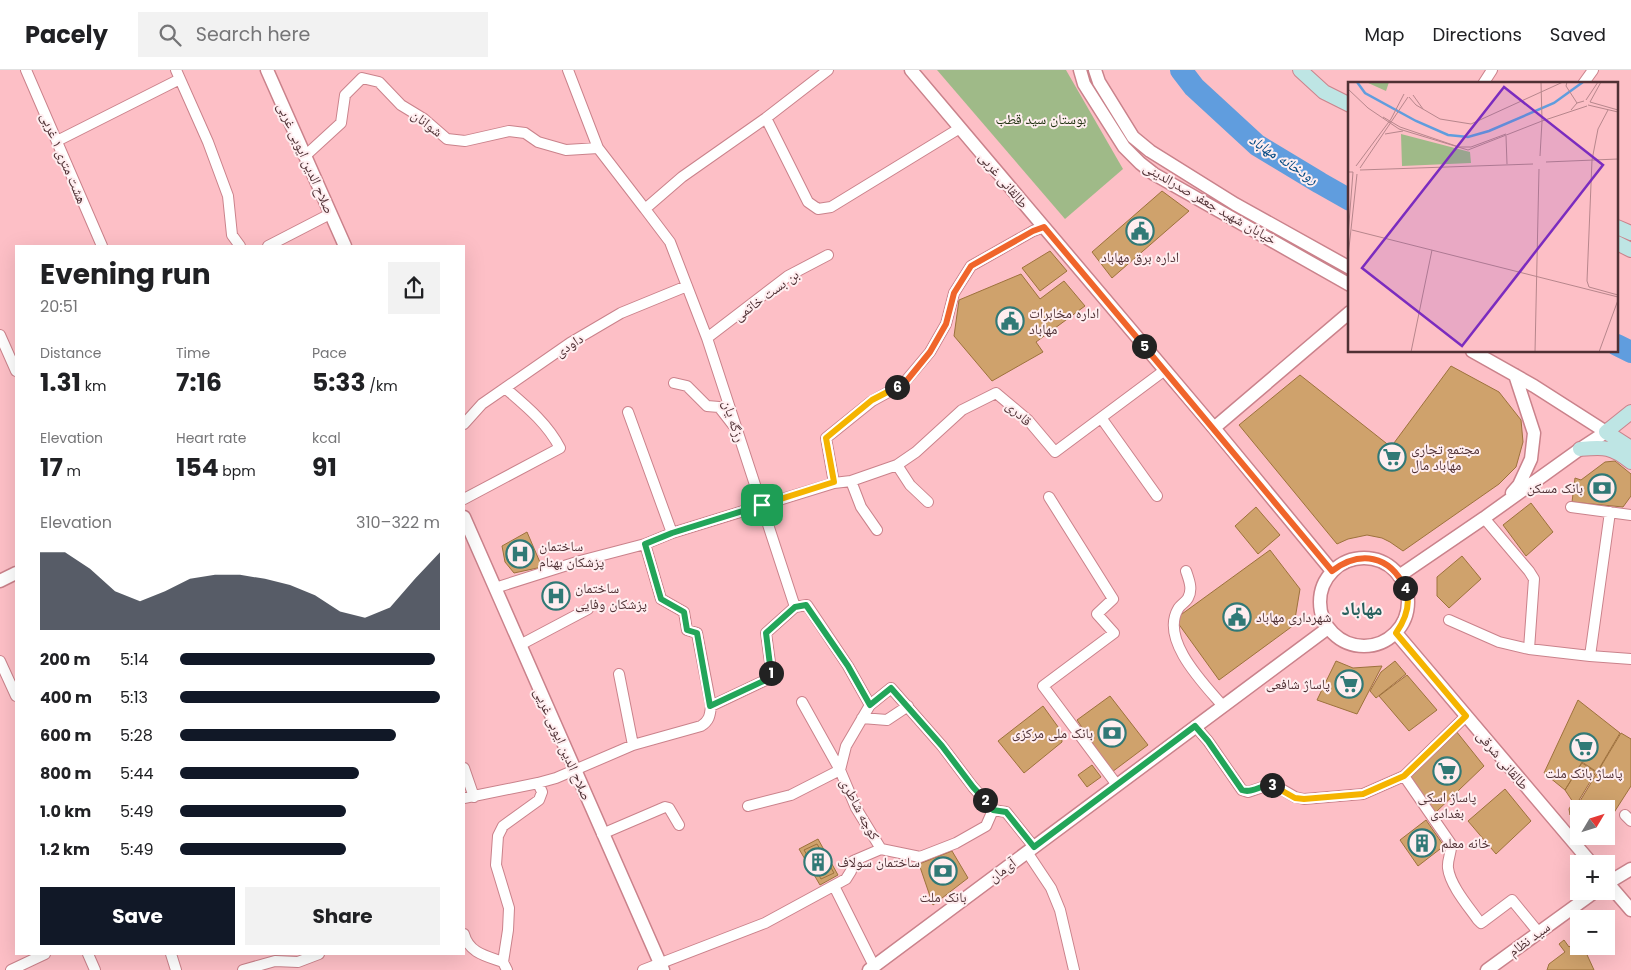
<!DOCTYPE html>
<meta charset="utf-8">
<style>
:root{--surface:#fff;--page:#f2f2f2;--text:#202124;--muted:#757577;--line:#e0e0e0;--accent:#111827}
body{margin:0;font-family:Poppins,"Noto Naskh Arabic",sans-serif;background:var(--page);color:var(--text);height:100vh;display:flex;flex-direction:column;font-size:19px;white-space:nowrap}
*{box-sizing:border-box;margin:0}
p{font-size:16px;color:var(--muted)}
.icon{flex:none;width:28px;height:28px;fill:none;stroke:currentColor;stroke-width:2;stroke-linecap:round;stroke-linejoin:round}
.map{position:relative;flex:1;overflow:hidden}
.sheet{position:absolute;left:15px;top:175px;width:450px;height:710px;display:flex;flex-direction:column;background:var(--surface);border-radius:0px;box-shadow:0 5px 20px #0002}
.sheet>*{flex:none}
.needle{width:32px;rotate:52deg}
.controls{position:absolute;left:1570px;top:730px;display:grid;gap:10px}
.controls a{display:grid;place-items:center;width:45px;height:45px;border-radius:0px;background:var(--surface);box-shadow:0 5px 20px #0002;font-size:25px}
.pin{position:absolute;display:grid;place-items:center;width:42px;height:42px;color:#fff;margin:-21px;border-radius:10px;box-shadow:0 2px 8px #0006}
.km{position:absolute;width:25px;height:25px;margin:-12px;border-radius:50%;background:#222;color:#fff;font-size:14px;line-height:25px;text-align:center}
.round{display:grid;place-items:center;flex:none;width:52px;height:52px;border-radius:0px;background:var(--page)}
.headline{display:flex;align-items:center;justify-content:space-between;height:85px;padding:0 25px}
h1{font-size:28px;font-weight:700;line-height:38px}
.figures{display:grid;grid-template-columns:repeat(3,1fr);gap:8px;height:85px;padding:5px 25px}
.figures div{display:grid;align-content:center}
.figures b{font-size:25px;font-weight:700}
.figures small{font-size:14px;font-weight:400}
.figures p{font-size:14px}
.chart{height:140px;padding:10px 25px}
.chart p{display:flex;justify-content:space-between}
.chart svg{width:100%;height:90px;margin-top:5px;fill:var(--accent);opacity:.7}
.button{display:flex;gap:10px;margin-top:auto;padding:10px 25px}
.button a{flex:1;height:58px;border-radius:0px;background:var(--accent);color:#fff;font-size:20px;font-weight:700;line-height:58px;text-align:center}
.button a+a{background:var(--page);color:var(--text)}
ul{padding:0 25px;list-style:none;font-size:16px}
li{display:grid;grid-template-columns:80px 60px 1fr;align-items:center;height:38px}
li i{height:12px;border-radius:6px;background:var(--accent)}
header{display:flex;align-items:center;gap:30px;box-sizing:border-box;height:70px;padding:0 25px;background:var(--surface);border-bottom:1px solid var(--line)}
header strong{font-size:24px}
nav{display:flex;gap:28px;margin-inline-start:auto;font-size:18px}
.search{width:350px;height:45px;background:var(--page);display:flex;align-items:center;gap:12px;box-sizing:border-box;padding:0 18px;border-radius:0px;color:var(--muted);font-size:19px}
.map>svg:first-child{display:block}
.green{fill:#9fba88}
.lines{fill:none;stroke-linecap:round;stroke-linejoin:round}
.river{stroke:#609dde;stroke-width:22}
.building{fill:#cfa26c;stroke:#9d723c}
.minor-casing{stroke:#ca828b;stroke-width:12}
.tertiary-casing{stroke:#ca828b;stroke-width:15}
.secondary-casing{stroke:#ca828b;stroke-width:16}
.minor{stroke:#fff;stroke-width:10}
.tertiary{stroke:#fff;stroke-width:12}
.secondary{stroke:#bee5e4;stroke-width:14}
.split-1-casing{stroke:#fff;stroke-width:10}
.split-2-casing{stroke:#fff;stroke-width:10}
.split-3-casing{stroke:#fff;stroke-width:10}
.split-4-casing{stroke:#fff;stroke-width:10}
.split-5-casing{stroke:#fff;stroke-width:10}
.split-6-casing{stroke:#fff;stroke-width:10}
.split-7-casing{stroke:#fff;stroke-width:10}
.split-1{stroke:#22a559;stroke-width:6}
.split-2{stroke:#22a559;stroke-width:6}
.split-3{stroke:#22a559;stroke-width:6}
.split-4{stroke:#f5b400;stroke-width:6}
.split-5{stroke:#f0652b;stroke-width:6}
.split-6{stroke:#f0652b;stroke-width:6}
.split-7{stroke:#f5b400;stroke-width:6}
.labels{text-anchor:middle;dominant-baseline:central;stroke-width:4;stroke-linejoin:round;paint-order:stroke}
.park-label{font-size:14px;fill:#223312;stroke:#ffeef0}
.street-label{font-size:14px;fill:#4f3034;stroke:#ffeef0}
.poi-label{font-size:14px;fill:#4f3034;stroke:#ffeef0;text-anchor:start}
.water-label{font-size:15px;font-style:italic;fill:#004883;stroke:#ffeef0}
.district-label{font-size:19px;font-weight:bold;fill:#255f5c;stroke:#ffeef0}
.inset-river{fill:none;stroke:#609dde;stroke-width:2.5}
.inset-road{fill:none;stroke:#b7868c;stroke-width:1}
.view{fill:#7b2cbf;fill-opacity:0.15;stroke:#7b2cbf;stroke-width:2.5}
.inset-edge{fill:none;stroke:#4f3034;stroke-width:2.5}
</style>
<header>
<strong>Pacely</strong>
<div class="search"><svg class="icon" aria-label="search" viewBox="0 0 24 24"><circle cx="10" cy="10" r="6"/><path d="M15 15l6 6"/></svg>Search here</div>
<nav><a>Map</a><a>Directions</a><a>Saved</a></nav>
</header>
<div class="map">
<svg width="1631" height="900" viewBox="0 0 1631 900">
<rect width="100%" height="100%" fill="#fdbfc6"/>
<path class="green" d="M937,0H1066L1123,99L1065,149Z"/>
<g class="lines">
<path class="river" d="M1181,0L1194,17L1257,75L1320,113L1350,130
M1617,275L1631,282"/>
</g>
<path class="building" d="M1162,121L1189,141L1112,208L1092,182Z
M1050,181L1067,201L1040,221L1022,198Z
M1021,204L1040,229L1064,211L1085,236L1036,272L1043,282L992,311L954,266L959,230Z
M1451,296L1499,322L1521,350L1523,372L1516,397L1499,414L1403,481L1390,472L1382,468L1367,465L1348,469L1337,474L1239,355L1300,305L1391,377Z
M1615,391L1631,404V426L1623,437L1572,432L1575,408L1581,410L1605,392Z
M1531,433L1553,462L1526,486L1503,455Z
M1256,437L1280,465L1258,484L1235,456Z
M527,462L542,497L514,503L505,492L502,476Z
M1270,480L1300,519L1294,555L1219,610L1175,549Z
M1462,486L1481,509L1449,538L1437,526V507Z
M1336,591L1353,598L1382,596L1357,644L1317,630Z
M1395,591L1406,604L1376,628L1370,621L1381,602Z
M1407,605L1437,640L1409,661L1379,626Z
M1110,626L1148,675L1112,702L1077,650Z
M1578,630L1620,663L1597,702L1582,692L1565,720L1544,703Z
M1043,636L1061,661L1062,672L1024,703L998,671Z
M1456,661L1484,696L1435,743L1409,707Z
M1621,663L1631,669V716L1606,755V739H1579V756L1571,746Z
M1582,693L1596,702L1570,745L1569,739L1573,732L1565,720Z
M1092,695L1101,707L1087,717L1078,705Z
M1505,719L1531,751L1496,784L1468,751Z
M1426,750L1444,776L1418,796L1400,770Z
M1588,766H1599L1594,774Z
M818,769L838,805L820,815L799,779Z
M817,774L834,803L821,809L804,780Z
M952,781L968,808L933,835L919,794Z
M1564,870L1569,877L1576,871L1579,872V876H1583L1594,900H1547L1549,894L1565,882L1559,874Z"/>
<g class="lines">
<g class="minor-casing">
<path id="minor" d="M26,0L102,176
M176,0L208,72L228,126L232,165L240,176
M568,0L598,78L645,139L682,107L766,48L828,0
M1483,14L1492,0
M1583,14L1593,0
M766,48L808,132L818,139L831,137L960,58
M57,71L180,9
M305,86L341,53L345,25L362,8L379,12L401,35L424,49L447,69L465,71L509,61L525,63L538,72L566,80L598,78
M268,176L330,144
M0,265L16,301
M707,268L788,206L828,185
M674,313L687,316L707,336L719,337L733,355
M628,342L672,463
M1102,349L1157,426
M464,354L482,334L570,273L621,243L687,216
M897,395L910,415L928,432
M851,411L861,437L877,460
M834,413L826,368L872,331L903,314L930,282L946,254L954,223L971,196L1033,161L1044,157
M1049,427L1113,529L1097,544L1114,563L1043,616L1117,715
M464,429L560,378C547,353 526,336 505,318
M1571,437L1631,445
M1484,448L1529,501L1534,509L1529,579
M645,474L661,529L684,542L687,560L697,563L711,636L772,607L766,563L795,537L707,268L670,172L645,139
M1186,501C1189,510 1193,519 1188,528C1186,532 1180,535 1178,539C1160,570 1204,614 1222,635
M495,518L580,491L645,474L672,463L834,413L851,411L897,395L916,382L962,340L996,323L1028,350L1055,382L1165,300
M795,537L807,535L848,596L870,635L891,618L942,676L973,717L993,740L1006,742L1034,777
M1449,550L1499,572L1529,579L1590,586L1631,589
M520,575L588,539
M1590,586L1610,442
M0,591L16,626
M619,604L633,675
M870,635L846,676L840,700L856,738L881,779L920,787L956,773L986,756L993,740
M862,648L887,650L908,636
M1195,656L1208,671L1242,720L1248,722L1272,714L1276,716L1295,727L1304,729L1363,724L1404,706L1466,646
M464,698L474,727
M1404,706L1451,774C1452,782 1447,789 1448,798C1450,815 1468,836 1478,850L1481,853L1484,851L1512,830L1539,863
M464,728L538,713L556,708L633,675L701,656C709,651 710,646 711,636
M748,736L791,725L840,700L802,632
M1625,745L1631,751
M602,764L665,737L669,738L679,755
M1027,782L1051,818L1060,840L1074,900
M834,816L874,896
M464,864C469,883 486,886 503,892
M88,884L95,900
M171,884L176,900
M11,900L45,884
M243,900L275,891L298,892L319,884
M507,900L503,892L508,860L509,838L496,795L498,766L503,756L539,730L542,722L538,713
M643,900L765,853L846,809L851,801L853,791L881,779"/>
</g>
<g class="tertiary-casing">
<path id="tertiary" d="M267,0L345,176
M911,0L1214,358L1332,501
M1080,0L1084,14L1124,77L1140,93L1154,104L1350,215
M1095,0L1099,12L1133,67L1150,81L1235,134L1350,198
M1214,358L1350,242
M1512,423L1519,415L1531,389L1534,363L1515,305
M464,447L663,900
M1320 532a44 44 0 1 1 88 0a44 44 0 1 1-88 0Z
M1399,506L1484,448L1580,379L1606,362L1534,316L1472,281
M0,511L16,503
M1396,563L1592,794
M1606,811L1631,840
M1606,814L1631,799
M869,900L1328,558
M1487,900L1596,821"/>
</g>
<g class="secondary-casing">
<path id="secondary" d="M1300,0L1324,22L1350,35
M1617,157L1631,163
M1617,173L1631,180
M1631,342L1606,362L1631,378
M1580,379C1604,377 1611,376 1631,392"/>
</g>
<use href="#minor" class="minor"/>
<use href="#tertiary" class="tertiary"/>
<use href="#secondary" class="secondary"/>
</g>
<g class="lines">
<g class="split-1-casing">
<path id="split-1" d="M762,435L672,463L645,474L661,529L684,542L687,560L697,563L710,636L772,607L771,603"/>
</g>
<g class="split-2-casing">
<path id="split-2" d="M771,603L766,563L795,537L806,535L848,596L870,635L891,618L942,676L973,717L985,730"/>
</g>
<g class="split-3-casing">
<path id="split-3" d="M985,730L993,740L1006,742L1034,777L1195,656L1208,671L1242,720C1252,724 1262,714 1272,715"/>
</g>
<g class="split-4-casing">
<path id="split-4" d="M1272,715L1295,728L1304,729L1363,724L1404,706L1466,646L1396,563C1405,550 1412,534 1405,518"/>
</g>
<g class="split-5-casing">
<path id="split-5" d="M1144,276L1332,501C1360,480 1390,485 1405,518"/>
</g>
<g class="split-6-casing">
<path id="split-6" d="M897,317L904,314L930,282L946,254L954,223L971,196L1033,161L1044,157L1144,276"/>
</g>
<g class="split-7-casing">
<path id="split-7" d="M762,435L834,412L826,368L872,330L897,317"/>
</g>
<use href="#split-1" class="split-1"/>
<use href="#split-2" class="split-2"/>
<use href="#split-3" class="split-3"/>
<use href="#split-4" class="split-4"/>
<use href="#split-5" class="split-5"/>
<use href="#split-6" class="split-6"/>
<use href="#split-7" class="split-7"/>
</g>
<defs>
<g id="civic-ring" transform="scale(1.4375)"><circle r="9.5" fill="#ffeef0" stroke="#317976" stroke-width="1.5"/><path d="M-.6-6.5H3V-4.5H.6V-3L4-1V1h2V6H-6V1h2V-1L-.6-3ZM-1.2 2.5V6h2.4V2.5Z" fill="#317976"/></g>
<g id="supermarket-ring" transform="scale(1.4375)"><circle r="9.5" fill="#ffeef0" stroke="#317976" stroke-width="1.5"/><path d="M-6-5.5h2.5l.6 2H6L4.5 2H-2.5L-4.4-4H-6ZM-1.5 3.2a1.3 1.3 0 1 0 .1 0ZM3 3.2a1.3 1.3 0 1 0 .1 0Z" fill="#317976"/></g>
<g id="bank-ring" transform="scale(1.4375)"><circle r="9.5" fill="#ffeef0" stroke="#317976" stroke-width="1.5"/><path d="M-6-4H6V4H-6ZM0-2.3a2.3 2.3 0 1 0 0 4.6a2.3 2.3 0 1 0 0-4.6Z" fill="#317976"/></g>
<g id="hospital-ring" transform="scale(1.4375)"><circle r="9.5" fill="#ffeef0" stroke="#317976" stroke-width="1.5"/><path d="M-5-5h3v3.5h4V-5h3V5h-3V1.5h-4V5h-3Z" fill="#317976"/></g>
<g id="building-ring" transform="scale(1.4375)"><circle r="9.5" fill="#ffeef0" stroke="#317976" stroke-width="1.5"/><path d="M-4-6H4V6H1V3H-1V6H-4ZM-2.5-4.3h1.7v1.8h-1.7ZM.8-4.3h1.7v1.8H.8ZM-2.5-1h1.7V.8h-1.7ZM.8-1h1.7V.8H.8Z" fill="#317976"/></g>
</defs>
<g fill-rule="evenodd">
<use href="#civic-ring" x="1140" y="161"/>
<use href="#civic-ring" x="1010" y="251"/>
<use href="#supermarket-ring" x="1392" y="387"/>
<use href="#bank-ring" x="1602" y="418"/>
<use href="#hospital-ring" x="520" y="484"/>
<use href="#hospital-ring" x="556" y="526"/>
<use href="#civic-ring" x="1237" y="547"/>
<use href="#supermarket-ring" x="1349" y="614"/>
<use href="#bank-ring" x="1112" y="663"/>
<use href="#supermarket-ring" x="1584" y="677"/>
<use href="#supermarket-ring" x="1447" y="701"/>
<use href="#building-ring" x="1422" y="773"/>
<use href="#building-ring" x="818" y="792"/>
<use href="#bank-ring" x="943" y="801"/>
</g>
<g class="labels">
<g class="park-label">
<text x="1041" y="49">بوستان سید قطب</text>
</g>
<g class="street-label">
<text transform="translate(427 53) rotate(37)">شوانان</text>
<text transform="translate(64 88) rotate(67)">هشت متری ۱ غربی</text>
<text transform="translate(306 88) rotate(66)">صلاح الدین ایوبی غربی</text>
<text transform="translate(1004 110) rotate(50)">طالقانی غربی</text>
<text transform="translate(1210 133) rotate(30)">خیابان شهید جعفر صدرالدینی</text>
<text transform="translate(766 225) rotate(-36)">بن بست خاتمی</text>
<text transform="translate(569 275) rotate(-33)">داودی</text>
<text transform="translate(1019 343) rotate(43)">قادری</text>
<text transform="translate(734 351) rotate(72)">رزگه یان</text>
<text transform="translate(563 674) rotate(66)">صلاح الدین ایوبی غریی</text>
<text transform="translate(1503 690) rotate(50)">طالقانی شرقی</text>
<text transform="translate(860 739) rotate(62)">کوچه شاطری</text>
<text transform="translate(1002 800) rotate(-37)">آی‌مان</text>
<text transform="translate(1529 869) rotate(-36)">سید نظام</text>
</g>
<g class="poi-label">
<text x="1140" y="187" text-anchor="middle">اداره برق مهاباد</text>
<text x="1029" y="243">اداره مخابرات<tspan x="1029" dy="16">مهاباد</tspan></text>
<text x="1411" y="379">مجتمع تجاری<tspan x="1411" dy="16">مهاباد مال</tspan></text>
<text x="1583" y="418" text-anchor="end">بانک مسکن</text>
<text x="539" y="476">ساختمان<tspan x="539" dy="16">پزشکان بهنام</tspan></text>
<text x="575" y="518">ساختمان<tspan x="575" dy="16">پزشکان وفایی</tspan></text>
<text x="1256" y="547">شهرداری مهاباد</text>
<text x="1330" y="614" text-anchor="end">پاساژ شافعی</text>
<text x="1093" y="663" text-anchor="end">بانک ملی مرکزی</text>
<text x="1584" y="703" text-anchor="middle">پاساژ بانک ملت</text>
<text x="1447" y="727" text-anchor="middle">پاساژ اسکی<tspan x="1447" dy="16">بغدادی</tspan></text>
<text x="1441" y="773">خانه معلم</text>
<text x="837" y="792">ساختمان سولاف</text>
<text x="943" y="827" text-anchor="middle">بانک ملت</text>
</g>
<g class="water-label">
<text transform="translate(1284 89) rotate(33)">رودخانه مهاباد</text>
</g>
<g class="district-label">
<text x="1362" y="538">مهاباد</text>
</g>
</g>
<g transform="translate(1348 12)">
<rect width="270" height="270" fill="#fdbfc6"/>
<path d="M18,0H41L38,9ZM53,52L122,70L123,81L54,84Z" fill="#9fba88"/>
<path class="inset-river" d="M9,0L17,11L68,39L100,53L120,55L141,49L206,21L235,0"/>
<path class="inset-road" d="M193,0L194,39L239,24M219,0L218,4L229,21M253,0L242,20L270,28M0,7L20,26M65,13L75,27M61,15L68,23L92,37L123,42L215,0M238,18L250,0M240,23L270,30M20,26L51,47L120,68L194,39L192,74M223,28L229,21L236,19M260,28L250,47L244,78L239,199L241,205L270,213M35,35L52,45L111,65H123L158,52M37,52L55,49M158,54L159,82M198,80L270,77M8,84L43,37L56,12M12,86L60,15M12,88L185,82M0,90H5L0,154M4,148L270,215M0,175L9,92M63,270L84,168M187,270L191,87M251,270L270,218"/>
<path class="view" d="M156,5L255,83L114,264L14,186Z"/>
<rect width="270" height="270" class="inset-edge"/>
</g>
</svg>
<div class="controls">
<a><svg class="needle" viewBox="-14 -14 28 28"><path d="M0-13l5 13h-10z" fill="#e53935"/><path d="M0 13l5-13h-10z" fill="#757577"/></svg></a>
<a>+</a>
<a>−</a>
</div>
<div class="pin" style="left:762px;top:435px;background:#1e9e55"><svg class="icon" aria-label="arrive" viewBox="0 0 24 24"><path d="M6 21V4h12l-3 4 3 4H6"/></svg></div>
<b class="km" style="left:771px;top:603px">1</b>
<b class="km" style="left:985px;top:730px">2</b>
<b class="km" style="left:1272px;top:715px">3</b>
<b class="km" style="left:1405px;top:518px">4</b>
<b class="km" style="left:1144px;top:276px">5</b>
<b class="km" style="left:897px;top:317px">6</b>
<section class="sheet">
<div class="headline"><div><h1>Evening run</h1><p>20:51</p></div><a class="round"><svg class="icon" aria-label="share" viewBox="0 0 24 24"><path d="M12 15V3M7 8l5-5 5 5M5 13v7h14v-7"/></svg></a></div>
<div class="figures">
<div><p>Distance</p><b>1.31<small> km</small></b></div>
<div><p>Time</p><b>7:16</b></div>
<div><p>Pace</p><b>5:33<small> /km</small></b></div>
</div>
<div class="figures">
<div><p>Elevation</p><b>17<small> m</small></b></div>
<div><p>Heart rate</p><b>154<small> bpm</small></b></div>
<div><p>kcal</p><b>91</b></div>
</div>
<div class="chart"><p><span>Elevation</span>310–322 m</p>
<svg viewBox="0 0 160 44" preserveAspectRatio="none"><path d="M0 44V6L10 6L20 14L30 25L40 30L50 25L60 19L70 17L80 17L90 19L100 22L110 27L120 35L130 38L140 33L150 19L160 6V44z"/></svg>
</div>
<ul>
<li><b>200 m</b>5:14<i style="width:98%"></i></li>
<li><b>400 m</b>5:13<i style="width:100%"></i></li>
<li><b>600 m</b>5:28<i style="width:83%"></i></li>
<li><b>800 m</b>5:44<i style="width:69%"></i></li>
<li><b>1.0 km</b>5:49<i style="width:64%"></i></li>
<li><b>1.2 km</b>5:49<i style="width:64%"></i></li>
</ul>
<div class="button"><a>Save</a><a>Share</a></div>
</section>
</div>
